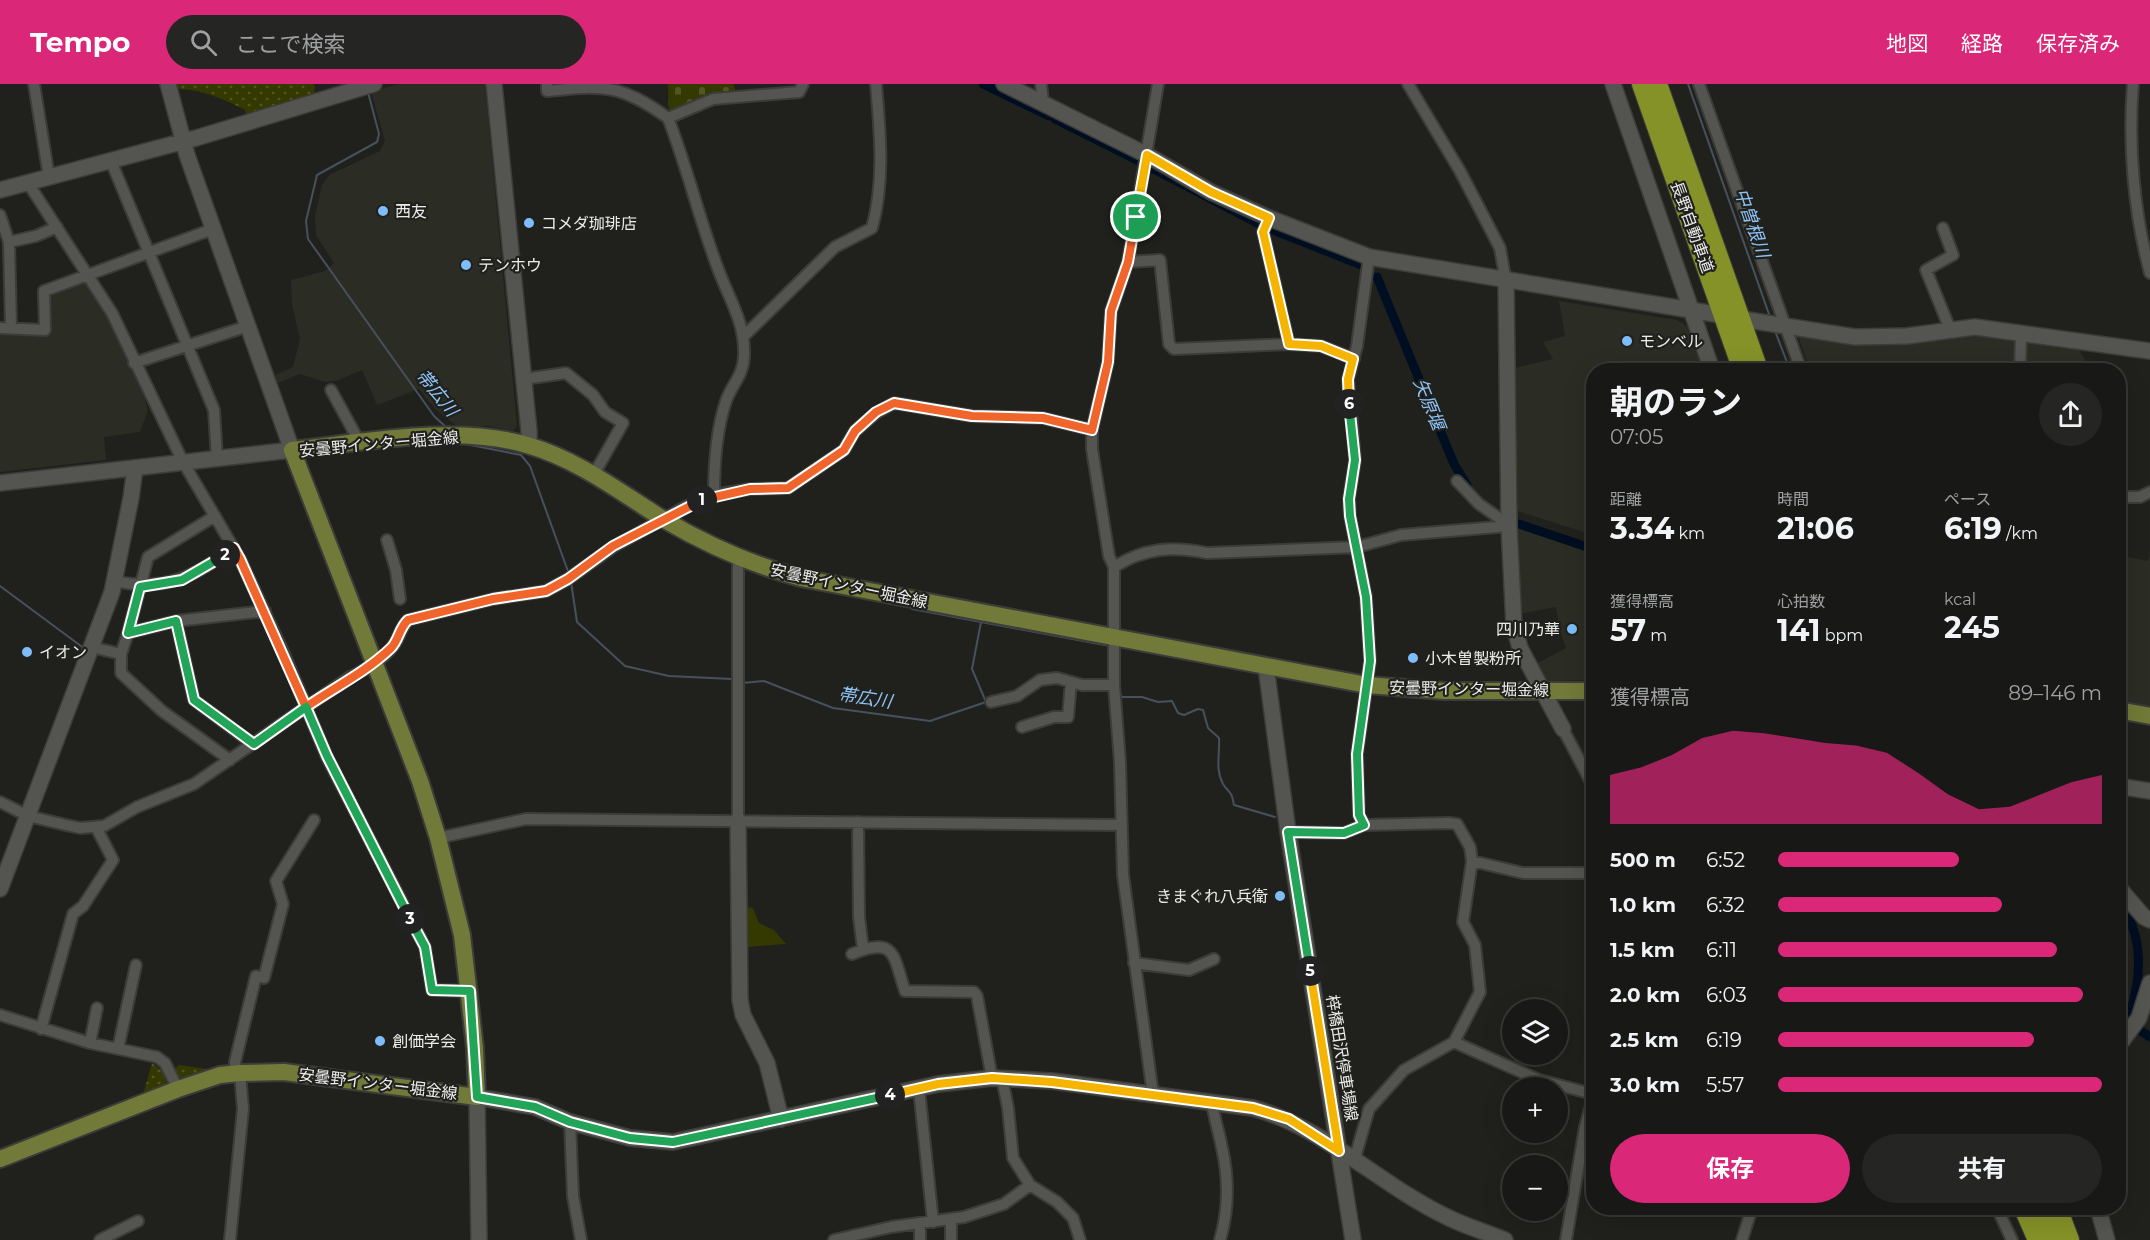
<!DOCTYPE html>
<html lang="ja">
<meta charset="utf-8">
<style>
:root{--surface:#181916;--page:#252623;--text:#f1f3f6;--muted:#9fa0a1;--line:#363835;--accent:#db2777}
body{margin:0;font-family:Montserrat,"Noto Sans JP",sans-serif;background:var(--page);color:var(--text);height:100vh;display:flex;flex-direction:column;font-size:22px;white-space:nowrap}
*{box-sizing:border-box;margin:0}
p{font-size:20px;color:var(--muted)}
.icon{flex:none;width:33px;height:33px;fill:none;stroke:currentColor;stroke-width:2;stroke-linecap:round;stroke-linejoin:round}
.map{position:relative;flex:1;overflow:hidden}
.panel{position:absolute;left:1586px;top:279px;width:540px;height:852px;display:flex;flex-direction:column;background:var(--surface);border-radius:24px;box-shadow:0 6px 24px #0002,0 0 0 2px var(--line)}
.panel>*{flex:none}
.controls{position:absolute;left:1502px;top:915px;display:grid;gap:12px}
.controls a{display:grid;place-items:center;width:66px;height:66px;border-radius:50%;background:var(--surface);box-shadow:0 6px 24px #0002,0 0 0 2px var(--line);font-size:30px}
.pin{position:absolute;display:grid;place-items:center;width:51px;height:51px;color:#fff;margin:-26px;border:3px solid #fff;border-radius:50%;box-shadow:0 2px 6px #0007}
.km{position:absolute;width:30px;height:30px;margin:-15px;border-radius:50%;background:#222;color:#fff;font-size:16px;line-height:30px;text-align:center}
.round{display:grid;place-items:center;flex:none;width:63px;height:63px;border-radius:32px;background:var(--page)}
.head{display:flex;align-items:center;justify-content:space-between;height:102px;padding:0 24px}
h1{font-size:33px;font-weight:700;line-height:45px}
.stats{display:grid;grid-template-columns:repeat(3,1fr);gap:9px;height:102px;padding:6px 24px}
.stats div{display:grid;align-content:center}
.stats b{font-size:30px;font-weight:700}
.stats small{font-size:16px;font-weight:400}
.stats p{font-size:16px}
.chart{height:168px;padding:12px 24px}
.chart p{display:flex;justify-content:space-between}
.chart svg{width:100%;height:108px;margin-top:6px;fill:var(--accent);opacity:.7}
.action{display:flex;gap:12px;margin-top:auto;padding:12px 24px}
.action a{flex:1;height:69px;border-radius:36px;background:var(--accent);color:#fff;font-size:24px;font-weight:700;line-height:69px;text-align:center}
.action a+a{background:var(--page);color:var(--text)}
ul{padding:0 24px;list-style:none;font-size:20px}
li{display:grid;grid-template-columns:96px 72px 1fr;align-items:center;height:45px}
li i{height:15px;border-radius:8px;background:var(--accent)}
header{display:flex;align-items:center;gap:36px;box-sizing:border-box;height:84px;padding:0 30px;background:var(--accent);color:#fff}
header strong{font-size:28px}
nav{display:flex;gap:33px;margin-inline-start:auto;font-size:21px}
.search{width:420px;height:54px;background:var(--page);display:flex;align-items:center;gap:15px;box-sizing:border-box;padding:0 21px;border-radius:33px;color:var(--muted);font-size:22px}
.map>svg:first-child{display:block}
.built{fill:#2b2c23}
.green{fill:#333900}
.cemetery{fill:url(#cemetery-stones)}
.park{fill:url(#park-dots)}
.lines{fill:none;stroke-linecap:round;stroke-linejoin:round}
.stream{stroke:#46515d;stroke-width:2}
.canal{stroke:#000e21;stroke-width:9}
.street-casing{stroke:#3c3c39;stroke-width:14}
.secondary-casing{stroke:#3c3c39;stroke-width:18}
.primary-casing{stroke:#3c3c39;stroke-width:20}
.highway-casing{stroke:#3c3c39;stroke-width:22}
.street{stroke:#545550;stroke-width:10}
.secondary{stroke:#545550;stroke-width:15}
.primary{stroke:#717a38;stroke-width:16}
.highway{stroke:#859228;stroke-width:20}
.split-1-casing{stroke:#fff;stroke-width:12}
.split-2-casing{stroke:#fff;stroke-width:12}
.split-3-casing{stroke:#fff;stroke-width:12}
.split-4-casing{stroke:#fff;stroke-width:12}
.split-5-casing{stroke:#fff;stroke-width:12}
.split-6-casing{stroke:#fff;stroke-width:12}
.split-7-casing{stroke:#fff;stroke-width:12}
.split-1{stroke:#f0652b;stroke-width:8}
.split-2{stroke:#f0652b;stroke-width:8}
.split-3{stroke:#22a559;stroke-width:8}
.split-4{stroke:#22a559;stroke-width:8}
.split-5{stroke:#f5b400;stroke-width:8}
.split-6{stroke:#22a559;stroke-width:8}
.split-7{stroke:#f5b400;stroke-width:8}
.poi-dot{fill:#7ebdf9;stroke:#20211d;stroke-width:2}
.labels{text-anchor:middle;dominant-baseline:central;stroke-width:4.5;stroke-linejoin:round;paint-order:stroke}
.poi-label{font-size:16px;fill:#ebece9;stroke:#20211d;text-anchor:start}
.street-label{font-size:16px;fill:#ebece9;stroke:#20211d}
.water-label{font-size:18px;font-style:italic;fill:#8fc3f6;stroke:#20211d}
</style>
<header>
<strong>Tempo</strong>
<div class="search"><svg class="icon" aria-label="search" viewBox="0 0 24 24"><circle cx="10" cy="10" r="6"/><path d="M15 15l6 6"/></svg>ここで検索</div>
<nav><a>地図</a><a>経路</a><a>保存済み</a></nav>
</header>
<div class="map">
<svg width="2150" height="1156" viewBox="0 0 2150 1156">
<defs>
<pattern id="cemetery-stones" width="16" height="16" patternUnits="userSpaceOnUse" patternTransform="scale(1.5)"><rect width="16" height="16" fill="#333900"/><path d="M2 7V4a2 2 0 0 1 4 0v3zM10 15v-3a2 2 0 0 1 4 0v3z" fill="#515625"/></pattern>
<pattern id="park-dots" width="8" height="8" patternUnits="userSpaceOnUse" patternTransform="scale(1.5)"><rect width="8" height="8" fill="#333900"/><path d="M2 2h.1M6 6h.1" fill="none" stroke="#515625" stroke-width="1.8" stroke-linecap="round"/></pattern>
</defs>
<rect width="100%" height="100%" fill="#20211d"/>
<path class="built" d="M398,0H485L517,342L513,347L488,342L458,343L435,325L419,305L377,321L362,286L336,297L325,298L300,290L278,299L275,291L293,283L300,255L292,220L291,196L325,187L334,179L316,151L315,132L322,101L329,91L380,67L385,57L371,8Z
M85,193L109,232L142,306L148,326L140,348L104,353L106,376L0,388V247L47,250L46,208Z
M1559,217L1677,236L1689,244L1704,286H1593V451L1518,427L1515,284L1553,275L1543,258L1565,252Z
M1797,249L2002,251L2041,261L2079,265L2090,285L1810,286Z
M1518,442L1593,469V596L1549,597L1540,591L1534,581L1566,564L1560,547L1556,523L1518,530Z
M2118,471L2148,477L2150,471V624L2118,617Z"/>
<path class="green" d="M746,823L753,824L759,839L774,846L786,860L746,863Z"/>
<path class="cemetery" d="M668,0H733L737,10L669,30Z"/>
<path class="park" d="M176,0H314L315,13L247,34L245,26C224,15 201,5 178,5Z
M152,979L162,987L166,998L164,1002L143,1011Z
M179,981L214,986L180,997L174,986Z"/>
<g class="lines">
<path class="stream" d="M1688,0L1770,233
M368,8L379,50L377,58L317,91L306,137L308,155L434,332L447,344
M1775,247L1790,286
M465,360L521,371L530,382L569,490
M571,498L577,538L625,582L669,592L732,595
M0,502L85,565
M912,525L981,538
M742,599L764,597L833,624L930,637L986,618L972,585L981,538L1110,562
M1119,608L1122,613H1142L1158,618L1172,617L1178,629L1184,631L1198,625L1203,626L1208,644L1219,654C1220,670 1215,685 1223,700C1230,711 1231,705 1234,721L1275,733"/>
<path class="canal" d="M983,0L1049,32
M1055,35L1141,78
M1148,82L1261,141
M1268,144L1364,182
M1377,193L1454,380L1467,401
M1519,440L1593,465
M2118,817C2144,849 2142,892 2130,929
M2141,947L2150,953"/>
<g class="street-casing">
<path id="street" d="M34,0L49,93
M547,0V7C603,1 621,0 668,34C688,85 700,139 720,190C731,218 745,240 744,271C744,291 732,300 726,317C716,347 714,380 714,411
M1041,0L1043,18
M1408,0L1460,87L1500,164L1506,198
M1699,0L1801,286
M2133,0C2128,62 2134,129 2150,189
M668,34L713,15L799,8L803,0
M111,77L214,326L217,374
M28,99L112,229L183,378L240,475L284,570L327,673L425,863L432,906L470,907
M0,131L9,158L11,244
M1269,134L1263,148L1289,260
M1943,144L1953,171L1926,186L1950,245
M9,158L36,152L57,143
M1128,178L1160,176L1169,260L1174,265L1289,260L1321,262L1354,275
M0,244L45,246L44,207L213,145
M744,252L835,163L872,144C885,97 880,48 876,0
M134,279L248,242
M2020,286L2021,249
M524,295L566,289L593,311L605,328L623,339L593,392
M331,306L360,359
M1457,397L1479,420L1509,441
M2118,413H2140L2150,408
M387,456L396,486L400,515
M738,474V736
M1114,483C1144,464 1172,462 1207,469L1357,463L1401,451L1509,442
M114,497C166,508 192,493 234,464
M176,537L194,616L253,660
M128,549L148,473L215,432
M91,563L121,570L128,549L176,537L265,527
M121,570V589L162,627L230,676
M991,618L1017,612L1040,596L1057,594L1082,601H1114
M1022,643L1054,633H1068L1071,598
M1563,645L1593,702
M0,718L28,732L66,741L80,744L104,742L137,723L194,700L350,593C365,586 383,576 393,562C400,553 400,544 408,536L493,515L546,507L568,495L613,463L685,423L714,411L750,405L788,404L844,366L855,347L876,329L894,319L972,332L1043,334L1092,346
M858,738L859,833L863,865
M1364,741L1359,731L1357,670L1370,577L1366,513L1350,432L1349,415L1355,376L1348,295L1357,262L1369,173
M1288,748L1344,749L1364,741L1449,739L1457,740L1470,763L1472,777L1463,838L1475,861L1480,908L1454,958L1404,986L1369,1025L1354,1077
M438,754L526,735L1122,741
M1472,777L1523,789H1593
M852,870C896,852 893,871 905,907L974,908L977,912L992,994
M1134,879L1189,886L1214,875
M0,931L90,959L157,973L165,979L178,1005
M41,945L73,830L83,822L113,776L96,743
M1454,958L1539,996L1593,1010
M90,959L97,924
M118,965L136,881
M236,989L235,978L256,892L264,894L283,820L276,797L314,736
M1002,994L1008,1024L1013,1074L1030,1101L1057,1118L1073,1134L1080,1156
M919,1005L933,1138
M1153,1011L1123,791L1120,678L1114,601V483L1109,472L1092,365V346L1108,278L1111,227L1128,178L1158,0
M1212,1018C1214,1034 1219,1048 1222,1064C1229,1095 1229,1125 1220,1156
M570,1038L573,1112L581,1156
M1997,1124L2012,1156
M100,1156L138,1137
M230,1156L243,1025L240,989
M834,1156L891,1143L964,1133L1004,1120L1030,1101
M920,1156V1139
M951,1156V1135
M1566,1156L1585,1043L1593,1015
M1742,1156L1752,1124"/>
</g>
<g class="secondary-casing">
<path id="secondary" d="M494,0L529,347V361
M1004,0L1147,71L1211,108L1269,134L1369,173L1715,230
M1613,0L1712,286
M0,106L196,54L374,0
M1506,198L1509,442L1514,542L1520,564L1563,645
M1748,236L1855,253L1907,252L1975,243L2150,267
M0,399L292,366L187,71L168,0
M1266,583L1288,748L1353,1156
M2118,702L2150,707
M738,736L740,916L743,931L767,979L781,1035
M2118,803L2144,833L2150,836
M0,805L112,508L131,414L135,384
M2118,962L2139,934L2150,899
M2098,1124L2107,1156
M479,1156L477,1013L535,1023L570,1038L630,1054L673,1058L938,1000L992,994L1052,997L1253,1024C1325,1044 1379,1100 1445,1132C1464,1142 1486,1148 1505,1156"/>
</g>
<g class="primary-casing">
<path id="primary" d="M2118,626L2150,632
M0,1075L178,1005L220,991L240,989L284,988L477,1013L475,964L462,851L438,754L420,697L292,366C364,358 457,340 527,361C577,375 620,408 663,435C707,461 752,481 801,494L1367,601L1444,607H1593"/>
</g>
<g class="highway-casing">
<path id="highway" d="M1642,0L1743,286
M1657,0L1758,286
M2024,1124L2038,1156
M2041,1124L2053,1156
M2057,1124L2069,1156"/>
</g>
<use href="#street" class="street"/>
<use href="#secondary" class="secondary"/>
<use href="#primary" class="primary"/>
<use href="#highway" class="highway"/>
</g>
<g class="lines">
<g class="split-1-casing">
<path id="split-1" d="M702,416L750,405L788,404L844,366L855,347L876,328L894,319L972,332L1043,334L1092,346L1108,278L1111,227L1128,178L1136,133"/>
</g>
<g class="split-2-casing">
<path id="split-2" d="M225,471L234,464L240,475L306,623C335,603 366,588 391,564C399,556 399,544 408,536L493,515L546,507L568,495L613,462L702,416"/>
</g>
<g class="split-3-casing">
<path id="split-3" d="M225,471L182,496L140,503L128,549L176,537L194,616L254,660L306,623L327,672L410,835"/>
</g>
<g class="split-4-casing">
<path id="split-4" d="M410,835L425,863L432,906L470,907L477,1013L535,1023L570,1038L630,1054L673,1058L890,1011"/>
</g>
<g class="split-5-casing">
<path id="split-5" d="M890,1011L938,1000L992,994L1052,998L1253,1024L1289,1035L1339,1067L1310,887"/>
</g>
<g class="split-6-casing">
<path id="split-6" d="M1310,887L1288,748L1344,749L1364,741L1359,731L1357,670L1370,577L1366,513L1350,432L1349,415L1355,376L1349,320"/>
</g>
<g class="split-7-casing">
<path id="split-7" d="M1136,133L1147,71L1211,108L1269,134L1263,148L1289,260L1321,262L1353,275L1348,295L1349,320"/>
</g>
<use href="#split-1" class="split-1"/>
<use href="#split-2" class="split-2"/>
<use href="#split-3" class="split-3"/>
<use href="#split-4" class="split-4"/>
<use href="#split-5" class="split-5"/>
<use href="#split-6" class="split-6"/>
<use href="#split-7" class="split-7"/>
</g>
<g class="poi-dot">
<circle cx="383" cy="127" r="6"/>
<circle cx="529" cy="139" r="6"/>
<circle cx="466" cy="181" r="6"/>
<circle cx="1627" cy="257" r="6"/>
<circle cx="1572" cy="545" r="6"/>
<circle cx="27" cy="568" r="6"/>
<circle cx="1413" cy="574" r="6"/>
<circle cx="1280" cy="812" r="6"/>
<circle cx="380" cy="957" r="6"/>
</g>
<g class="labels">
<g class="poi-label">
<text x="395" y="127">西友</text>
<text x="541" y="139">コメダ珈琲店</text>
<text x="478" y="181">テンホウ</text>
<text x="1639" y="257">モンベル</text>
<text x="1560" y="545" text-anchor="end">四川乃華</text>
<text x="39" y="568">イオン</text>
<text x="1425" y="574">小木曽製粉所</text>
<text x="1268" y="812" text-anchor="end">きまぐれ八兵衛</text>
<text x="392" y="957">創価学会</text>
</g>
<g class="street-label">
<text transform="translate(1692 143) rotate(70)">長野自動車道</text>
<text transform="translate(379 360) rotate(-5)">安曇野インター堀金線</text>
<text transform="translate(849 502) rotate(12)">安曇野インター堀金線</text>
<text transform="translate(1469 605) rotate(1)">安曇野インター堀金線</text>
<text transform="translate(1342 974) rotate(81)">梓橋田沢停車場線</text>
<text transform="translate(378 1000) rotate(7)">安曇野インター堀金線</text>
</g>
<g class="water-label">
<text transform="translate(1752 139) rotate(71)">中曽根川</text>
<text transform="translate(437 309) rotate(51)">帯広川</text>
<text transform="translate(1429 320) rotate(68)">矢原堰</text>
<text transform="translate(865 614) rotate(9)">帯広川</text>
</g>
</g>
</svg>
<div class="controls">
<a><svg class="icon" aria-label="layers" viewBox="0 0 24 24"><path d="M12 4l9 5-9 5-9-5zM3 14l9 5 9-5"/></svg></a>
<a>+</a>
<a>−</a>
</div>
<div class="pin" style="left:1136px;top:133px;background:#1e9e55"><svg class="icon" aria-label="arrive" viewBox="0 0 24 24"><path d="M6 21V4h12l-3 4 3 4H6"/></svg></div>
<b class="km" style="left:702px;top:416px">1</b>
<b class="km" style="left:225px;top:471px">2</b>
<b class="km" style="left:410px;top:835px">3</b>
<b class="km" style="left:890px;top:1011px">4</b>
<b class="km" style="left:1310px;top:887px">5</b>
<b class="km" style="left:1349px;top:320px">6</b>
<section class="panel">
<div class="head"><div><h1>朝のラン</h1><p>07:05</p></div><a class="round"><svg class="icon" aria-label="share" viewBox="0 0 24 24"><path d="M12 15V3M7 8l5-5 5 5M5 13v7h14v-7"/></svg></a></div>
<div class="stats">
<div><p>距離</p><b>3.34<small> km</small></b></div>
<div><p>時間</p><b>21:06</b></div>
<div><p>ペース</p><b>6:19<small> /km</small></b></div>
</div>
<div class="stats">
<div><p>獲得標高</p><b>57<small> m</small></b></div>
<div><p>心拍数</p><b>141<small> bpm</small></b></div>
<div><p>kcal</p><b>245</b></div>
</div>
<div class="chart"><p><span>獲得標高</span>89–146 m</p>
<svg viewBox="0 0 160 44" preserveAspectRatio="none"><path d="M0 44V24L10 21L20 16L30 9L40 6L50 7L60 9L70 11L80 12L90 15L100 23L110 32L120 38L130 37L140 32L150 27L160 24V44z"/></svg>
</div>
<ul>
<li><b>500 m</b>6:52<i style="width:56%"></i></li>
<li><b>1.0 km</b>6:32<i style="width:69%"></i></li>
<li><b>1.5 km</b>6:11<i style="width:86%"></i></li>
<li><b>2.0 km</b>6:03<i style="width:94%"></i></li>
<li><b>2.5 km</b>6:19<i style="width:79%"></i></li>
<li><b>3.0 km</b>5:57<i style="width:100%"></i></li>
</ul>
<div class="action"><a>保存</a><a>共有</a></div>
</section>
</div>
